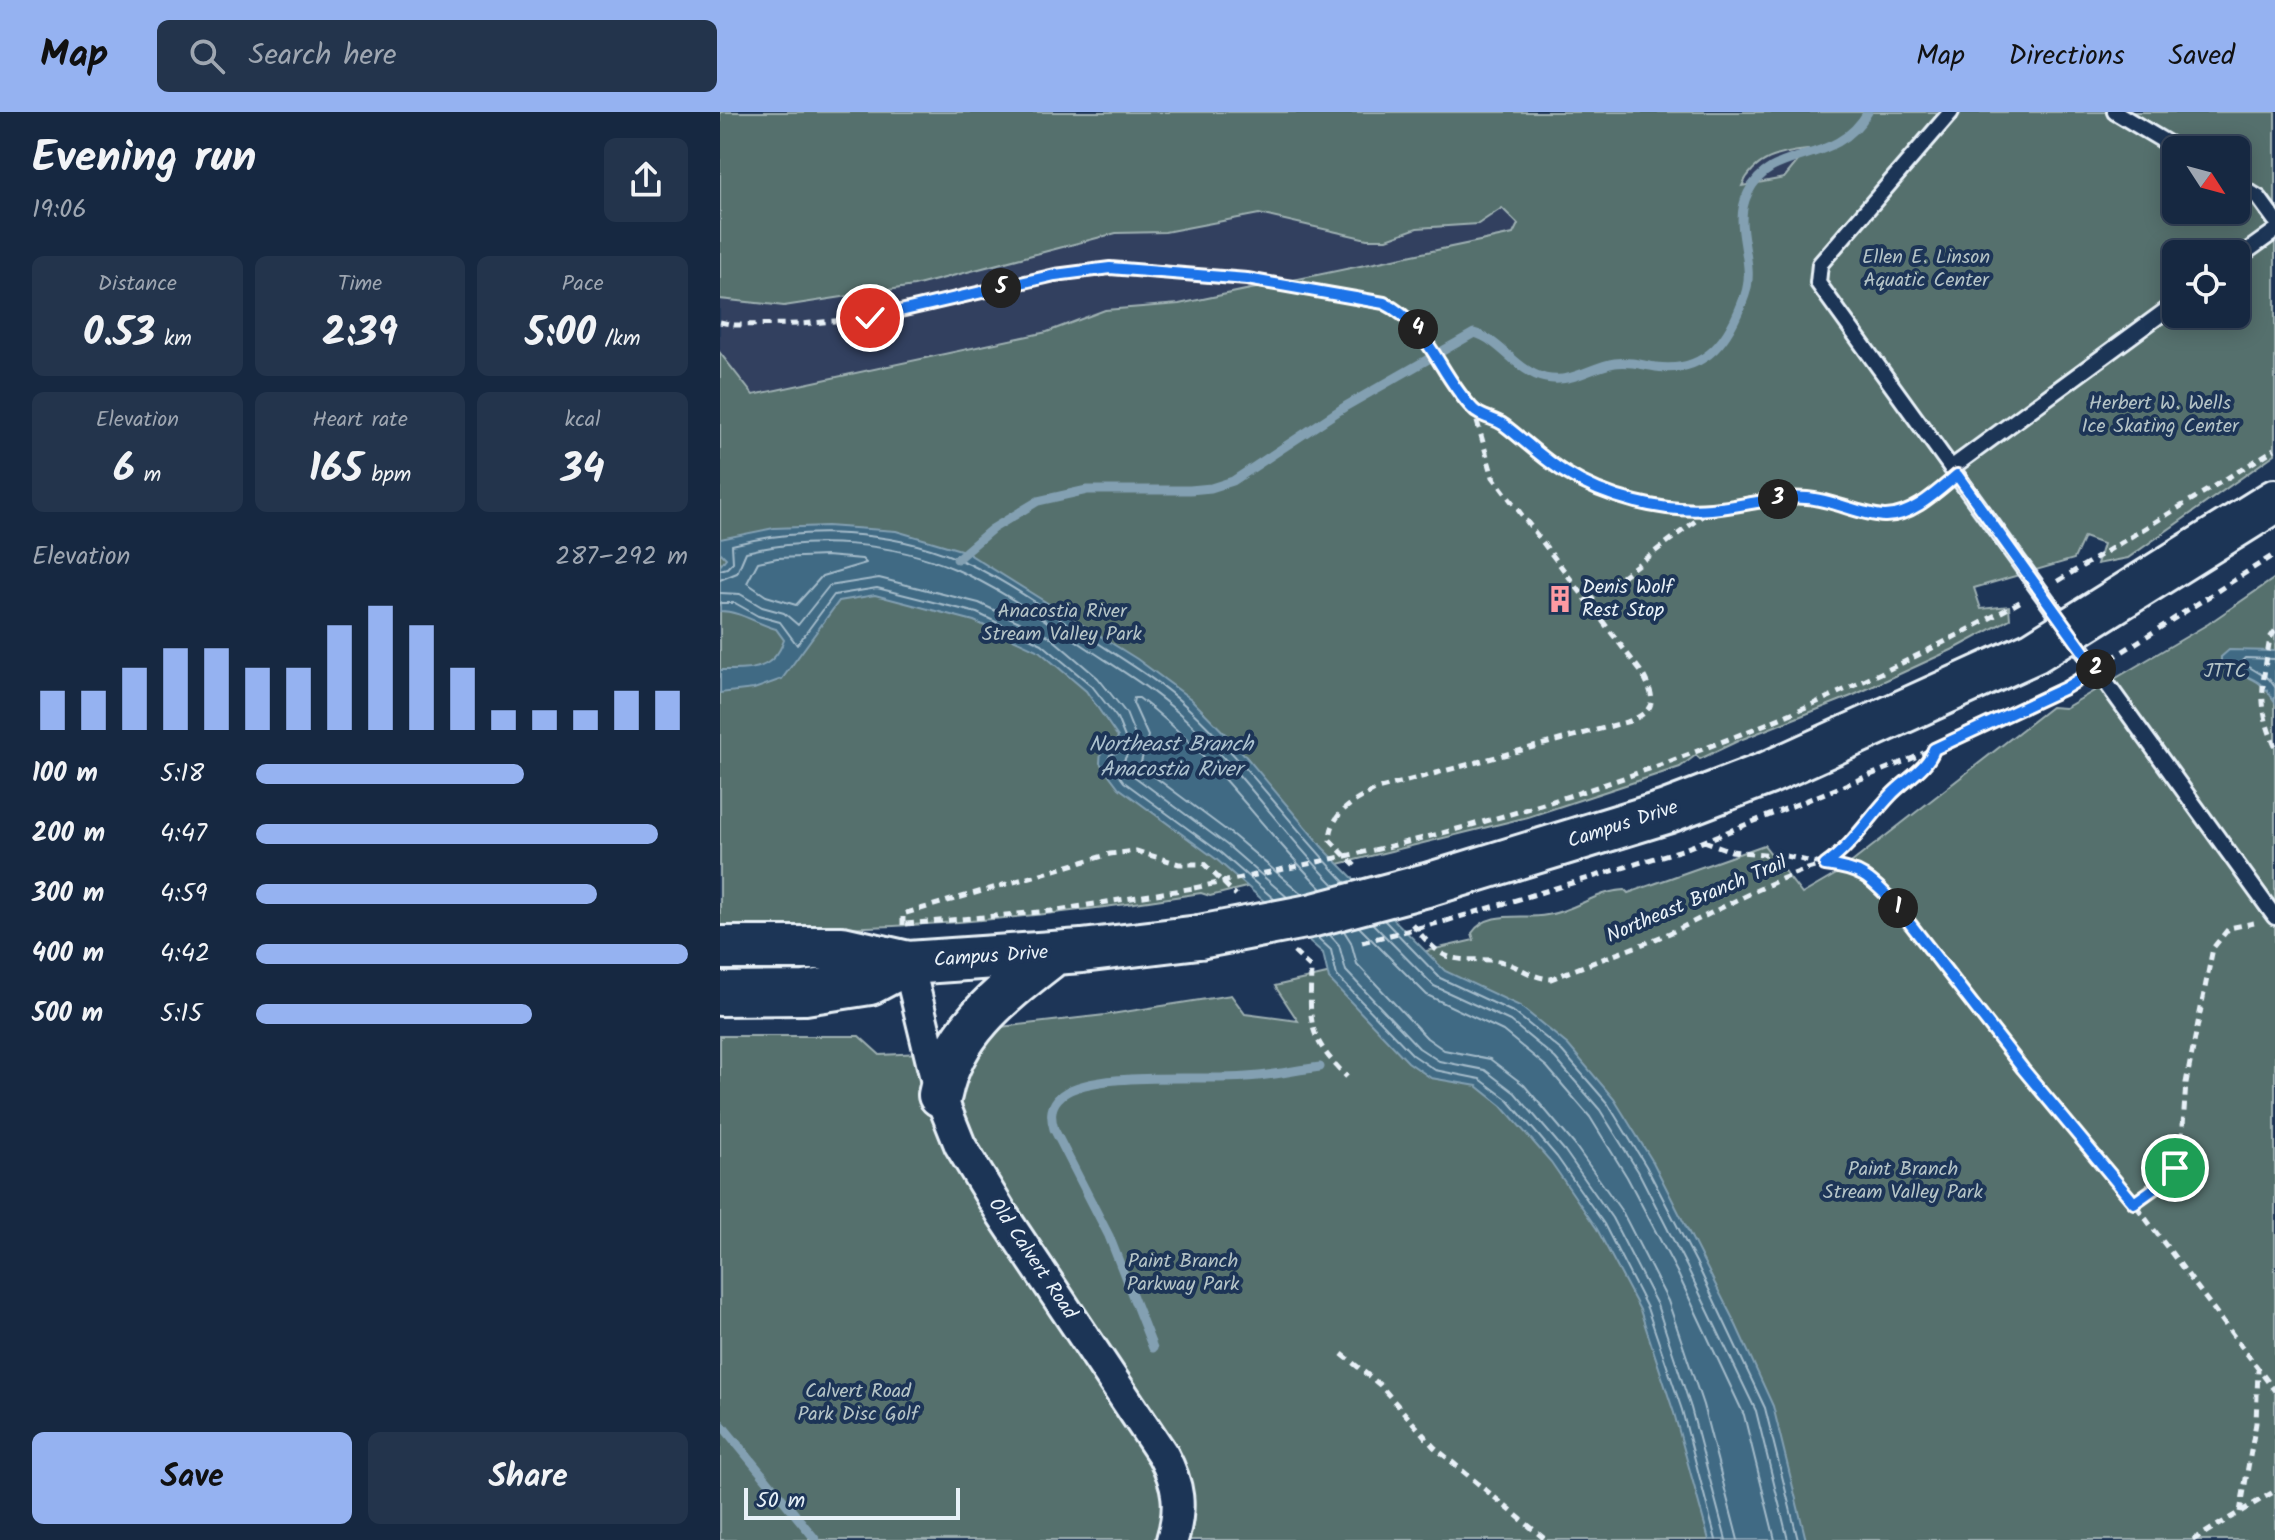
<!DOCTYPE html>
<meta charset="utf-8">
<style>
:root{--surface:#162841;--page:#23344c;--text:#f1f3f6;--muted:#9ea6b1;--line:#35445a;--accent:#95b2f1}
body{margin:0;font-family:Kalam,sans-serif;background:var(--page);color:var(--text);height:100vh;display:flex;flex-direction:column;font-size:30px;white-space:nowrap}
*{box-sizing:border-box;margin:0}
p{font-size:26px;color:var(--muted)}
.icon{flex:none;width:44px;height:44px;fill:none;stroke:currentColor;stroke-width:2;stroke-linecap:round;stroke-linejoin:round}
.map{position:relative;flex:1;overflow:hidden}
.panel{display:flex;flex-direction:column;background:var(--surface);width:720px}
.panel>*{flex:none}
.needle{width:52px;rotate:126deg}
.tools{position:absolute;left:1442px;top:24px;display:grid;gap:16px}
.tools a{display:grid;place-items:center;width:88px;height:88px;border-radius:12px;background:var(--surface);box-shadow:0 4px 20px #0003,0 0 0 2px var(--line);font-size:40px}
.scale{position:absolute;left:24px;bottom:20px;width:216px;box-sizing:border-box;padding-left:8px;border:4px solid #e8f1f8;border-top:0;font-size:22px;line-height:28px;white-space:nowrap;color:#e8f1f8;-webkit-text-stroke:6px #1d3557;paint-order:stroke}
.pin{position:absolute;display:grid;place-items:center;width:68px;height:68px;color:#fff;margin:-34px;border:4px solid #fff;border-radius:50%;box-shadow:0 2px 8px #0007}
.km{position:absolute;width:40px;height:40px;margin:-20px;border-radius:50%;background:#222;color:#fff;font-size:22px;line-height:40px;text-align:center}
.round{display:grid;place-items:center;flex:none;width:84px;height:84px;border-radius:12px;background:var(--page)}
.summary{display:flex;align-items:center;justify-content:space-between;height:136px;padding:0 32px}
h1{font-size:44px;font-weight:800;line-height:60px}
.stats{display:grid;grid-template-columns:repeat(3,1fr);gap:12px;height:136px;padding:8px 32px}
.stats div{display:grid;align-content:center;border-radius:12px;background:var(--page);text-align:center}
.stats b{font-size:40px;font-weight:800}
.stats small{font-size:22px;font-weight:400}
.stats p{font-size:22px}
.chart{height:224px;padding:16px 32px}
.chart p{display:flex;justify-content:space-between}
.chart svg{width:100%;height:144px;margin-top:8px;stroke:var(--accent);stroke-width:6}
.primary-button{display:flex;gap:16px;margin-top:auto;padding:16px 32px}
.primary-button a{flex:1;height:92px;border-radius:12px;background:var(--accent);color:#111;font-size:32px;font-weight:800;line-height:92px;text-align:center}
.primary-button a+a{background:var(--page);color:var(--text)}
ul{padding:0 32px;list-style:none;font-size:26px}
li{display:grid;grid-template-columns:128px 96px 1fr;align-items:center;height:60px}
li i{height:20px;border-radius:10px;background:var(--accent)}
header{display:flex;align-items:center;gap:48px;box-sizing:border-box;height:112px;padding:0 40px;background:var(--accent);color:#111}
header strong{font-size:38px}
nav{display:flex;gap:44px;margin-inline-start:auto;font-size:28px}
.search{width:560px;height:72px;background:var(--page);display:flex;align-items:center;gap:20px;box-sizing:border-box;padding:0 28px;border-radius:12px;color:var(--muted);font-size:30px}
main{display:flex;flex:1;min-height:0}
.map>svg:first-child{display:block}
.built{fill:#31415e}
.green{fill:#556f6d;stroke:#9eb0b2;stroke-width:2;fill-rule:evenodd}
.water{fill:#3f6a84;stroke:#83a0b2;stroke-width:2}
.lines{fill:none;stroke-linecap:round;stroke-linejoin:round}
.shore{stroke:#a4bbca;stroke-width:2}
.stream{stroke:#83a0b2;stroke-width:9}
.service-casing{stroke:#e8f1f8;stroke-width:20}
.minor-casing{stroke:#e8f1f8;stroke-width:36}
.secondary-casing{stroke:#e8f1f8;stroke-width:48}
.path{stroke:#e8f1f8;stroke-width:5;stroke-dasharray:8 6;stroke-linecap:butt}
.service{stroke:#1d3557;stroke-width:14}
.minor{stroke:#1d3557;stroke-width:30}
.secondary{stroke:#1d3557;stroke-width:42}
.secondary-bridge-casing{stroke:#e8f1f8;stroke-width:48;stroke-linecap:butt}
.path-bridge{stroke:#e8f1f8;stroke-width:5;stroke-dasharray:8 6;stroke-linecap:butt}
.secondary-bridge{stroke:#1d3557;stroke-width:42}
.route-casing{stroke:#fff;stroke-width:16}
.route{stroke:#1a73e8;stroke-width:10}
.labels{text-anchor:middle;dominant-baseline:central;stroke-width:8;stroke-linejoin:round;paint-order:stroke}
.park-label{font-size:20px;fill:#b5c4c7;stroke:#1d3557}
.poi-label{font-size:20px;fill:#e8f1f8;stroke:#1d3557;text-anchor:start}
.street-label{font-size:20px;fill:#e8f1f8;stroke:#1d3557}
.water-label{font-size:22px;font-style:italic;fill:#adc2cf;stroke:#1d3557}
</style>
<header>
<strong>Map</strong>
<div class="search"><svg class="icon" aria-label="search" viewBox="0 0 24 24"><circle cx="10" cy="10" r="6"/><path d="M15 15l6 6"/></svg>Search here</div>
<nav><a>Map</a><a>Directions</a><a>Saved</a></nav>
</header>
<main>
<section class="panel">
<div class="summary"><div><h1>Evening run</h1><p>19:06</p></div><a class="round"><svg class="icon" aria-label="share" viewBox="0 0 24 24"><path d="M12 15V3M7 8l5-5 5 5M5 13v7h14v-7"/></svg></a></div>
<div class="stats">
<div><p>Distance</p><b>0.53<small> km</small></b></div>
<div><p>Time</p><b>2:39</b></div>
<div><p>Pace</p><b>5:00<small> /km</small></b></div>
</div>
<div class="stats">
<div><p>Elevation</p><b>6<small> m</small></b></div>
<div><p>Heart rate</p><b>165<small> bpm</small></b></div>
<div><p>kcal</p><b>34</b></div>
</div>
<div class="chart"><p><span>Elevation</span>287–292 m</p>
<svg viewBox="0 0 160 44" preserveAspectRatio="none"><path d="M5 44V32M15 44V32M25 44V25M35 44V19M45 44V19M55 44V25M65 44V25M75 44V12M85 44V6M95 44V12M105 44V25M115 44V38M125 44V38M135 44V38M145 44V32M155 44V32"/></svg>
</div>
<ul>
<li><b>100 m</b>5:18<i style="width:62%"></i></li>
<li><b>200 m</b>4:47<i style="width:93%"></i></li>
<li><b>300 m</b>4:59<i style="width:79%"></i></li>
<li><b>400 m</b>4:42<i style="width:100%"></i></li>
<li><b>500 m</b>5:15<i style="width:64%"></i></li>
</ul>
<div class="primary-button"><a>Save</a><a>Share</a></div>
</section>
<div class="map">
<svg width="1555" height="1428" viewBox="0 0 1555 1428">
<rect width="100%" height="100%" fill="#1d3557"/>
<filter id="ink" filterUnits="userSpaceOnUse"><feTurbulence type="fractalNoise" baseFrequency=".0125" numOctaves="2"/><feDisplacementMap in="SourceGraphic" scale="16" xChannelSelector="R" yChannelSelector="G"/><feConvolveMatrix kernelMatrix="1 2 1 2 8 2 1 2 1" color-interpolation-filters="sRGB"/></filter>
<g filter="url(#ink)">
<path class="built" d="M0,0H1120L1064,66L33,283L0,241Z"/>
<path class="green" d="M0,0H1555V342L1408,446L1377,452L1383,432L1364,425L1354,447L1254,476L1261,497L1289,494L1290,507L1238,535L1134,583L1020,628L980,647L976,643L960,655L808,705L490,784L481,781C321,807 163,820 0,816V241L33,283L327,220L385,198L459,192L793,122L798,112L782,96L758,112L697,116L667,127H647L539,102L445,120L396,121L194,174L64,194L0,187ZM1087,38L1064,66L1022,74C1034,46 1060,41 1087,38ZM1456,38H1516V98H1456ZM1456,142H1516V202H1456Z
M1555,466V1428H0V924H139L160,943L263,938L280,915L385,903L511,883L525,902L578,909L555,874L754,828L752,821C769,797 801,808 827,803C855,799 876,779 905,778L908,781L1044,733L1082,782L1118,761L1331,595L1345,596L1488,512Z"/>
<path class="water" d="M107,414L176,419L244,439L417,547L471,587L517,634L603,736L725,859L800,894L848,933L894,987L933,1050L1016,1213L1053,1294L1086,1428H989L954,1301L920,1198L877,1117L831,1050L782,994L757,974L711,966L688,950L609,867L603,841L496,747L399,676L380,651L381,637L394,633L398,625L366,579L319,539L254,509L155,483L119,489L62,567L34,577L0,581V558C29,558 53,560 64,528L56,517C37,512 20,499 0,499V454L6,446L0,440V427L54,416Z
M1509,538L1555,539V590C1538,562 1527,567 1501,554V545Z"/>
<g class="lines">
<path class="shore" d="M106,444L142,447L146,451L102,464L76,493L46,484L27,471L38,450L57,446Z
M0,458L7,456L13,450L12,433C84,414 170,418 238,447C281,465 325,497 364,522C399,545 437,567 467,595C525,649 571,714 626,771
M0,468L17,461L26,440C92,424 172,430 235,457C279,476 321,506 361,532C394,554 430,575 460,602C518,654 561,719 615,774
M0,481L20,482L42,495L64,501L78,513L109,474L159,466L259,491L329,524L378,566L406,601L416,626L403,650L411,662L507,733L567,785
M0,491H15L38,504L60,510L77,533L114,483L157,476L257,501L322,532L372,574L397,606L406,628L400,639L390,643L388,648L404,670L501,741L554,787
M1555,547L1525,546L1521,550L1549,567L1555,575
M582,782L514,724L420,654L428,624L413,591L414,586H419C491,640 539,714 602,777
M664,808L720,866L795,901L842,939L888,992L926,1054L976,1150L1045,1296L1078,1428
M652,811L714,874L790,909L835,946L880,998L918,1059L967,1155L1036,1299L1068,1428
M639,815L707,883L783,919L827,955L870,1005L907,1065L957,1160L1024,1303L1055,1428
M624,819L631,830L637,852L707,926L724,938L770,947L804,973L854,1032L903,1101L948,1189L983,1293L1018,1428
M610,823L619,833L626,859L699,936L719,949L765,958L795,981L845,1039L892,1106L937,1193L971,1296L1006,1428
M598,826L611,838L617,864L693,943L715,958L760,967L788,988L837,1045L884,1112L927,1196L962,1298L996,1428"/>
<path class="stream" d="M237,447L272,417L318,389L367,378H470L491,376L513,369L626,294L754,221C781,228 796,259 825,266C852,272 870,255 895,251C911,249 921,253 936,255C987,262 1010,226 1025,183C1037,149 1011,115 1028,81C1052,31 1115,57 1148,0
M433,1236L389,1124L334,1017C330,1004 330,993 342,983C374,958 483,969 526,965C551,964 575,958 600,955
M0,1311L96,1428"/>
<g class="service-casing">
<path id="service" d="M1231,0L1100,152L1098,171L1555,805
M1395,0L1459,38
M1516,72L1539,86L1555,108
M1516,147L1555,119
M1231,356L1456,191"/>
</g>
<g class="minor-casing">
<path id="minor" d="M188,851L220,983L240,1033L282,1102L443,1343C459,1373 462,1395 452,1428"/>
</g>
<g class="secondary-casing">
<path id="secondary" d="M707,773L946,700L1048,661L1314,540L1555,389
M0,836H122L188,851L362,839L479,825
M0,882L85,881L150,871L188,851
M220,983C233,917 285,880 335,841"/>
</g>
<path class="path" d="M0,210L14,213L80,212L150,206L335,163L390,156L527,167L664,191L682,200L704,224L754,299L773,365L922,561C935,585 938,597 910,609L657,677C635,689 611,699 610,728L637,756
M755,299C799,316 829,356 872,375C907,391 954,401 992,397C1024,394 1056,382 1089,386C1112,389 1144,404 1166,403C1187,402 1204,388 1220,377
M1338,469L1555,337
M868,490L990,398
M1555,519L1550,526C1543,569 1536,592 1555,634
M1391,547L1555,442
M984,729L1011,739L1066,744L1105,753C1132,733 1148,707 1171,683C1185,668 1206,656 1214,638
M654,738C880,685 1102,600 1305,487
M726,809L962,738L1193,646L1359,567
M186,812L331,799L474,776
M692,812C702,823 714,840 729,845C745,850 763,846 779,849C798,853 811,866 831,867C869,851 908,839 945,823C982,808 1074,754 1107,753C1138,753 1154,770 1174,791L1303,957L1414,1091L1555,1279
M183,813V802L390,742L416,739L459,752H484L516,783
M574,840L591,856C590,912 586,923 627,965
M1414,1091L1442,1071L1455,1056L1461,1042L1466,971L1493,836L1509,816L1534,811
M622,1242L660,1273L714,1335L826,1428
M1520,1400L1536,1311L1538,1258
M1473,1428L1555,1379"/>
<use href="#service" class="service"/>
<use href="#minor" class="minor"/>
<use href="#secondary" class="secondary"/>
<g class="secondary-bridge-casing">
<path id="secondary-bridge" d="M479,825L590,804L707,773"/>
</g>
<path class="path-bridge" d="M474,776L654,738
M642,830L726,809"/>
<use href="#secondary-bridge" class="secondary-bridge"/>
</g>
</g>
<g class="lines" filter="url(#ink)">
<g class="route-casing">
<path id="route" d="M150,206L335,163L390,156L527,167L664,191C709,213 719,262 752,296C759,305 774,306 784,313C804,328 824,348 846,361C886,386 943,401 991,397C1023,395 1054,383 1087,386C1113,388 1138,402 1164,404C1191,405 1218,379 1237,363L1376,557L1345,576L1214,637C1208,656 1185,668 1171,683C1148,707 1133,733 1105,753C1141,757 1149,765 1174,791L1303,957L1414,1091L1442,1071L1455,1056"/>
</g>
<use href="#route" class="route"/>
</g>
<defs>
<g id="building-bare" transform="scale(2.16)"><path d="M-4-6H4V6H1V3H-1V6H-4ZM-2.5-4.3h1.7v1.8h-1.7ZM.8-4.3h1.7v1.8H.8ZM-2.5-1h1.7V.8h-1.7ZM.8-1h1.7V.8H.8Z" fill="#ff9aa2" stroke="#1d3557" stroke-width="2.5" paint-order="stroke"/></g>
</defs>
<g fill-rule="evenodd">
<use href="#building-bare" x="840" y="487"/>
</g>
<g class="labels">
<g class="park-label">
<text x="1206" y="146">Ellen E. Linson<tspan x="1206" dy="23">Aquatic Center</tspan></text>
<text x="1440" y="292">Herbert W. Wells<tspan x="1440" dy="23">Ice Skating Center</tspan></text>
<text x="342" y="500">Anacostia River<tspan x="342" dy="23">Stream Valley Park</tspan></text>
<text x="1505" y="560">JTTC</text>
<text x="1183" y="1058">Paint Branch<tspan x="1183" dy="23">Stream Valley Park</tspan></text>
<text x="463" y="1150">Paint Branch<tspan x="463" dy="23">Parkway Park</tspan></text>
<text x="138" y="1280">Calvert Road<tspan x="138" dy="23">Park Disc Golf</tspan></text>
</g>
<g class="poi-label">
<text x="862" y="476">Denis Wolf<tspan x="862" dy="23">Rest Stop</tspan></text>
</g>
<g class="street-label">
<text transform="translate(903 713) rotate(-18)">Campus Drive</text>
<text transform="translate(977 788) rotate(-23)">Northeast Branch Trail</text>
<text transform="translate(271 845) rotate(-4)">Campus Drive</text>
<text transform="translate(312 1147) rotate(56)">Old Calvert Road</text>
</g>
<g class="water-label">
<text x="451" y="633">Northeast Branch<tspan x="451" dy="25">Anacostia River</tspan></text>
</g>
</g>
</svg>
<div class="tools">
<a><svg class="needle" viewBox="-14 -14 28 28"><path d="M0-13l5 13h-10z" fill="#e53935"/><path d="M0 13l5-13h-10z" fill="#9ea6b1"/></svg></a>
<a><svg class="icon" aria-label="locate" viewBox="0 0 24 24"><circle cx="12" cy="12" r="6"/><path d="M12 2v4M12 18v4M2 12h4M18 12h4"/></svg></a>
</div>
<div class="scale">50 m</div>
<div class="pin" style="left:1455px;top:1056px;background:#1e9e55"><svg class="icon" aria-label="arrive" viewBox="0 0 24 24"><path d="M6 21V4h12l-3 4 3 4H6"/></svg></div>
<div class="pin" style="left:150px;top:206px;background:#d93025"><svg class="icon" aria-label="check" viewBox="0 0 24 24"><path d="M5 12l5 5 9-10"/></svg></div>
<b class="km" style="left:1178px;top:796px">1</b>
<b class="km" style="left:1376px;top:557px">2</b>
<b class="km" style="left:1058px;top:387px">3</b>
<b class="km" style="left:698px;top:217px">4</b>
<b class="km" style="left:281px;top:176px">5</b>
</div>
</main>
